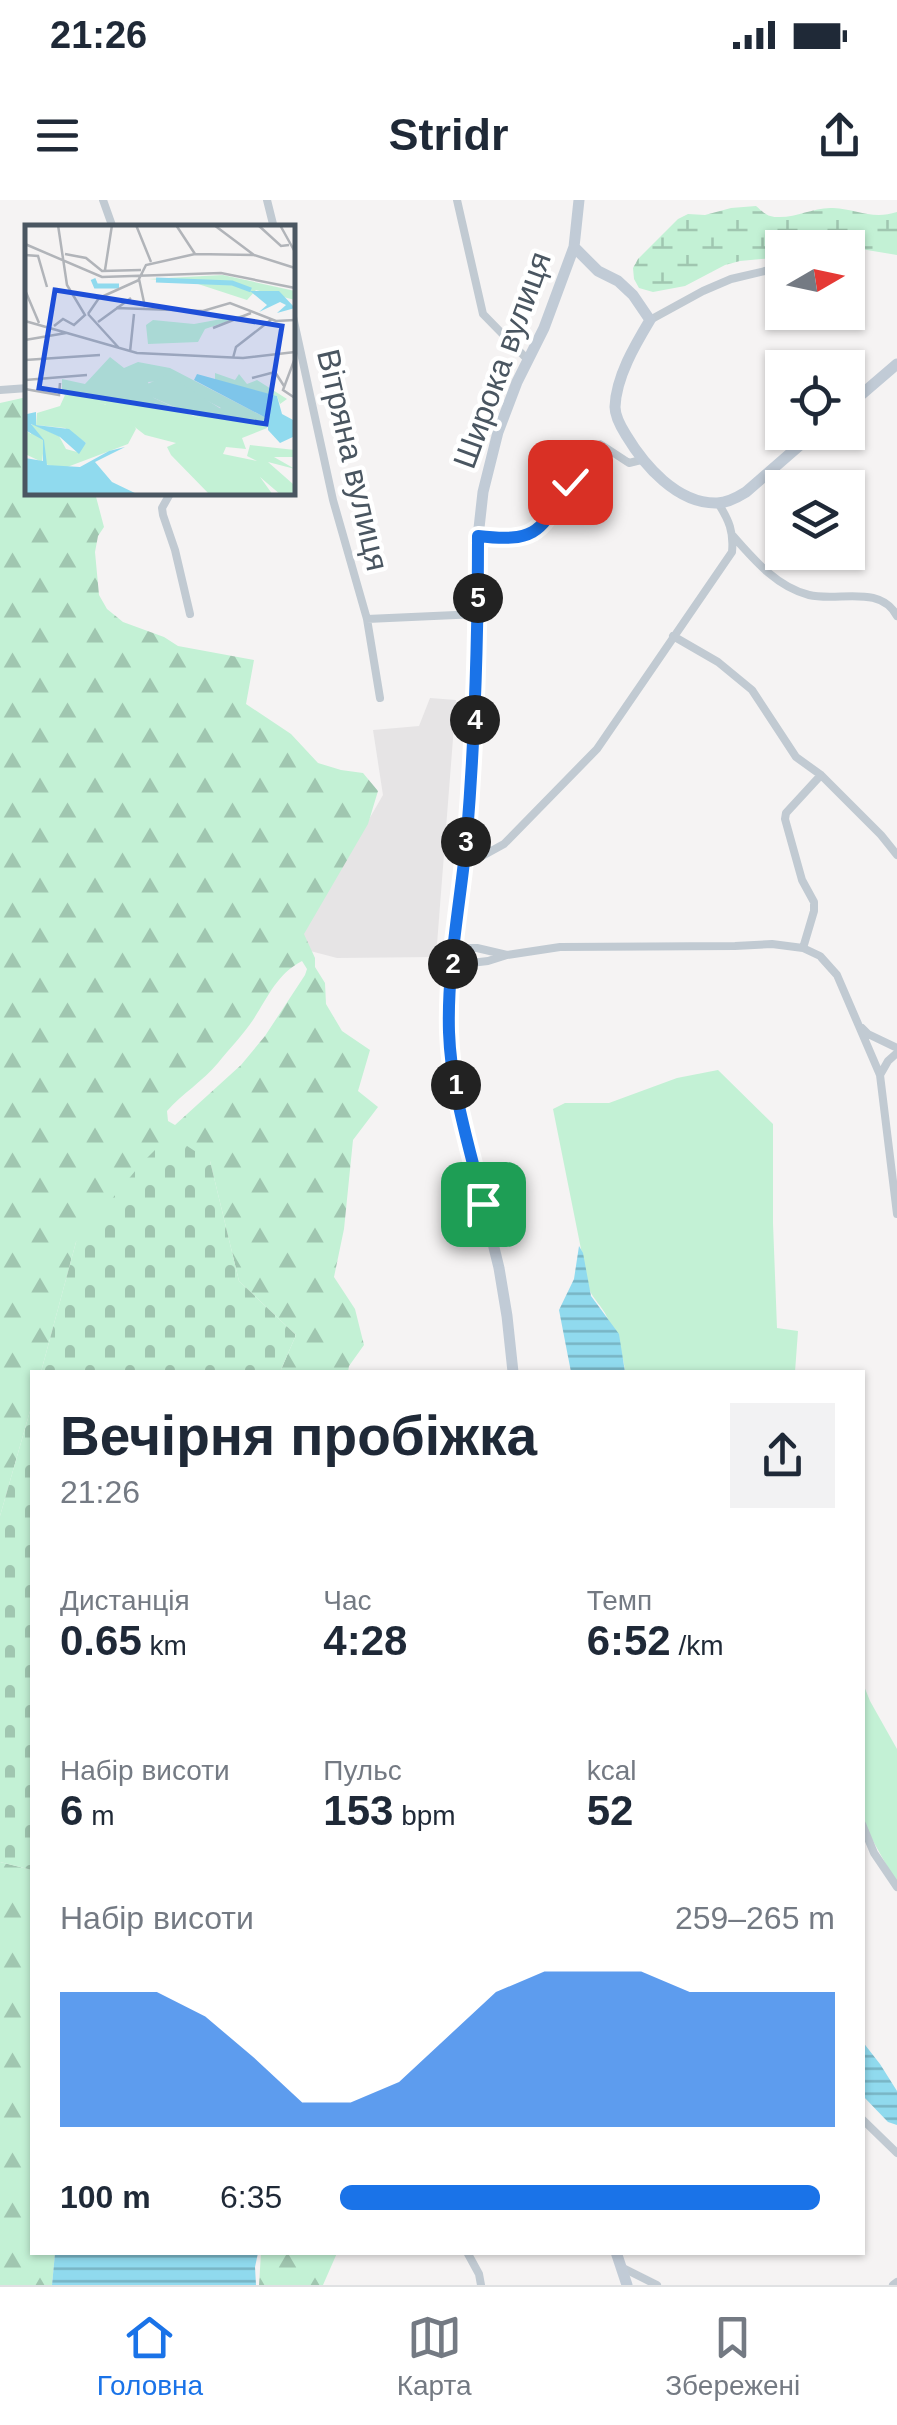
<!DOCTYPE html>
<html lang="uk">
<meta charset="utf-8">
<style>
:root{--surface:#fff;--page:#f2f2f3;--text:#1f2937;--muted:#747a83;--line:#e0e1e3;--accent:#1a73e8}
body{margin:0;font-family:Arial,sans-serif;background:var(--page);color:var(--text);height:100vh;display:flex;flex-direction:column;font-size:38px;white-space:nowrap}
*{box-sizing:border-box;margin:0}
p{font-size:32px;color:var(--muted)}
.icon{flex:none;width:55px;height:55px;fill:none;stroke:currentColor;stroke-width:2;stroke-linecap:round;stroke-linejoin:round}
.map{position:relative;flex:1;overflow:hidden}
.drawer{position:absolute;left:30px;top:1170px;width:835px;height:885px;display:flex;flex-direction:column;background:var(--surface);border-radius:0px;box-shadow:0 2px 8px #0004}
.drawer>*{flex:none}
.needle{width:65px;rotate:81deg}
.buttons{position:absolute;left:765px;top:30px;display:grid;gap:20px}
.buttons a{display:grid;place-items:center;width:100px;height:100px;border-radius:0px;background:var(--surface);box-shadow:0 2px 8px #0004;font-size:50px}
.pin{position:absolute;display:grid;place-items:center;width:85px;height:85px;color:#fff;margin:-42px;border-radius:20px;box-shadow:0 5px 15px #0006}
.km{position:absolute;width:50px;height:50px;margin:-25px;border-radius:50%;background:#222;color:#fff;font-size:28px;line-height:50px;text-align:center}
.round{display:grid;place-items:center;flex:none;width:105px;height:105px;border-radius:0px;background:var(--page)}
.head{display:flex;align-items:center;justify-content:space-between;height:170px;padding:0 30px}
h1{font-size:55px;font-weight:700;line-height:75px}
.figures{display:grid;grid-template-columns:repeat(3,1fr);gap:15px;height:170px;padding:10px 30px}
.figures div{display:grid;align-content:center}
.figures b{font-size:42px;font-weight:700}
.figures small{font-size:28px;font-weight:400}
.figures p{font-size:28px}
.chart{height:280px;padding:20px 30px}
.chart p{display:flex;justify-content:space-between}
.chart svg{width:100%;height:180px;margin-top:10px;fill:var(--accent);opacity:.7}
ul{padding:0 30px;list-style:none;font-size:32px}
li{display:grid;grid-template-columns:160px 120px 1fr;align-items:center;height:75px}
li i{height:25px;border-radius:12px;background:var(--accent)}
.status{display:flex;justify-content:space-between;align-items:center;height:70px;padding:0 50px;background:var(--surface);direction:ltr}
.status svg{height:28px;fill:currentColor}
header{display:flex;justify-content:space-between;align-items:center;height:130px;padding:0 30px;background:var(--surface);font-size:45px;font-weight:700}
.menu{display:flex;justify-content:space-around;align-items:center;height:140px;border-top:2px solid var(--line);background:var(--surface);font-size:28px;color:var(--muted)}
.menu a{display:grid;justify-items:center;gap:5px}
.menu .active{color:var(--accent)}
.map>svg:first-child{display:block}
.education{fill:#e6e4e5}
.grass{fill:#c3f1d5}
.forest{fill:url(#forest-firs);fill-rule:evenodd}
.wetland{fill:url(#wetland-marsh)}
.cemetery{fill:url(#cemetery-stones)}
.water{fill:url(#water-rules)}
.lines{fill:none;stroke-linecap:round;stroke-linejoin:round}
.street{stroke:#c1cad2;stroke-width:8}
.secondary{stroke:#c1cbd6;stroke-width:11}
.route-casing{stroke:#fff;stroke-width:20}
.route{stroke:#1a73e8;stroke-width:12}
.labels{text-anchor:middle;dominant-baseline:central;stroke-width:9;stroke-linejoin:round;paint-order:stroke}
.street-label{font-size:32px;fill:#4a5661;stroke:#fff}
.inset-river{fill:none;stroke:#90daee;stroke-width:5}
.inset-road{fill:none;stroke:#b1b4b9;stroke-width:2.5}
.view{fill:#1d4ed8;fill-opacity:0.15;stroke:#1d4ed8;stroke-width:5}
.inset-edge{fill:none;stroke:#4a5661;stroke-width:5}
</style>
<div class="status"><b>21:26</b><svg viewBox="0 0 49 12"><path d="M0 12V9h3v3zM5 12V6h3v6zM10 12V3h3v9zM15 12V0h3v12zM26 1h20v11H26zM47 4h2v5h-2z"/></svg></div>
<header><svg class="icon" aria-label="menu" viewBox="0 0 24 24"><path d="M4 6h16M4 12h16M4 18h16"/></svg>Stridr<svg class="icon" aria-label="share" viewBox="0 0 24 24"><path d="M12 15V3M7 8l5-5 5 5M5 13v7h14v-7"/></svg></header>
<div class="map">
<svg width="897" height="2085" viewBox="0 0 897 2085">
<defs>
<pattern id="forest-firs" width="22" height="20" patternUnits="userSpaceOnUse" patternTransform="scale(2.5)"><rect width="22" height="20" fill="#c3f1d5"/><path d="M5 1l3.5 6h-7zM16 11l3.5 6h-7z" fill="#a0c6b0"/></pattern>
<pattern id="wetland-marsh" width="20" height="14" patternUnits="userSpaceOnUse" patternTransform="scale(2.5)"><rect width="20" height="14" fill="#c3f1d5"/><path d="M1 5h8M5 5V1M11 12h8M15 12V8" fill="none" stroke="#a0c6b0"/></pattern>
<pattern id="cemetery-stones" width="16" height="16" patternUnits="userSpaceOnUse" patternTransform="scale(2.5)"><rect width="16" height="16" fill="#c3f1d5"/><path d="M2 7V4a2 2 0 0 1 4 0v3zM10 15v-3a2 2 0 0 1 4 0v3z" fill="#a0c6b0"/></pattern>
<pattern id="water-rules" width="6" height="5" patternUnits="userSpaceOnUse" patternTransform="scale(2.5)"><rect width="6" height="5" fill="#90daee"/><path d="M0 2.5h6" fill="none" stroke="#78b4c4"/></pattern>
</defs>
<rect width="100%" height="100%" fill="#f5f3f3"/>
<path class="education" d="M430,498L456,500L436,757L337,758L295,747L383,595L373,530L419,526Z"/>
<path class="grass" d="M718,870L773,924V1023L777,1128L798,1131L795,1172H625C624,1155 615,1133 607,1117C602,1106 593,1099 589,1089L553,909L565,903H609L677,878Z
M862,1481L870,1501L897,1549V1684L863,1623Z"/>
<path class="forest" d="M27,197L28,292L95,293L104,327L98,336L95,352L99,395L107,409L123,422L164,437L178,446L254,460L246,504L291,534L318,563L341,570L363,573L378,591L368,624L304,734L315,758V767L325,783L326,804L342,831L370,850L358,891L378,907L353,940L344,1029L334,1077L355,1109L364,1145L349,1166L348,1172H280L296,1135L239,1081L210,961L76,1042L41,1172H32V1204L0,1316V203ZM302,761L307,769L305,775L265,836L241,865L175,925L168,921L167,911C182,894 203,881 218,863C229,849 243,835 253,820C268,797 277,774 302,761Z
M0,1662L32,1670V2052L55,2053L52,2085H0Z
M261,2053V2052L337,2053L323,2085H259Z"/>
<path class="wetland" d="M756,6C763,12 767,17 777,17C797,18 813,7 833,8C857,9 872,20 897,12V55L861,49L848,51V48H782V57L740,61L725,65L685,86L653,92L639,88L634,79L633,68L638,59L678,19L688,14L705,15L731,8Z"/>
<path class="cemetery" d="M165,940L181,942L210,961L239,1081L296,1135L280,1172H41L76,1042L141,964Z
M32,1204V1670L0,1662V1316Z"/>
<path class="water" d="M579,1046L583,1053L591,1096L619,1134L625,1172H571L559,1110L574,1079Z
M862,1841L880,1864L897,1891V1925L888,1922L863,1896Z
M55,2053H258L255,2067L256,2085H52Z"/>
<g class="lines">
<path class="street" d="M103,0L113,28
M267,0L274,28
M457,0L483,114L528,160
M292,112L333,300L367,419L380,498
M650,120L703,91L731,79L782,67
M0,190L28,188
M171,292L162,308L163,315L175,350L190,414
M733,336C754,360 777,387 809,395C838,402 880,384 897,416
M478,337C502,339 521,341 542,327L588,250L600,244L629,263L641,260
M367,419L478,414
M673,436L718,462L752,490L796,557L821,575L881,635L897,655
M464,666L504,644L597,549L732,352C734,332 729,320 718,303
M455,748H477L507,755
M803,748L814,711V702L802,680L785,619L786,613L821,575
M454,760L471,763L488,761L507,755L560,747L735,746L772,744L803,748L820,756L837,775L880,875L897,1014
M862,828L868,834L897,848
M880,875L888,861L897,853
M862,1624L874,1653L897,1687
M862,1919L897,1953
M467,2052L479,2074L481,2085
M621,2067L657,2085
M893,2085L897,2082"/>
<path class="secondary" d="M574,47L598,71L618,81L633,95L650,120C635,145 616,177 615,207C615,217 621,227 626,235C644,265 677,304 717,303C727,303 738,297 746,292L815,232
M848,206L897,164
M513,1172L507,1116L499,1068L458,900L451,860L449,830L451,787L474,547L478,444V337L483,292L498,232L517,182L544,128L574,47L579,0
M616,2052L627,2085"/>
</g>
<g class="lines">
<g class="route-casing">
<path id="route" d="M483,1004C470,948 451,891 449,832C447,766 461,700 467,634C475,535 478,436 478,336C539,343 540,331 570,282"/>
</g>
<use href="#route" class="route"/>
</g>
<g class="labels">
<g class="street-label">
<text transform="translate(502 160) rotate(-70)">Широка вулиця</text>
<text transform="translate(353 260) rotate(77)">Вітряна вулиця</text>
</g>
</g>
<g transform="translate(25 25)">
<rect width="270" height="270" fill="#f5f3f3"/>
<path d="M198,50L270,66V75L231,65L222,75L170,58L124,54ZM224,89L180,104L173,117L123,119L121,100L128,95L169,99Z" fill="#c3f1d5"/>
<path d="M85,132L99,143L113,137L145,143L243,194L242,203L217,213L221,224L201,222L198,229L232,236L222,231L225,220L270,225V232H249L270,244L243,237L268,259L270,270H256L235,252L248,270H185L146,230L142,222L151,218L120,210L80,179L50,177L37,168V154L60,159ZM136,156L177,173L196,183L175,193L163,189L129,173L123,157ZM190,148L210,155L214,149L222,159L232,155L262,174L255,179L252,171L190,157Z" fill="#c3f1d5" fill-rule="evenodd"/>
<path d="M40,170L100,184L111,204L103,219L37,244L20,239L19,220L17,237L0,229V205L6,209L7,199L34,211L41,224L52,227L61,218L40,203L11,200L12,188L35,181Z" fill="#c3f1d5"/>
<path d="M143,150L196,184L195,193H175L129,173L120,160Z" fill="#c3f1d5"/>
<path d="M225,66H254L270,83L252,88L261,80L255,77L234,87L242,80ZM172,149L252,171L257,189L270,196V211L255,218L243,205V194L169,155ZM11,187V200L44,204L61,218L54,229L35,212L6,199L19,215L22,240L55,242L84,226L100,222L70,237L87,257L114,270H0V233L18,236V215L0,205L2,189Z" fill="#90daee"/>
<path class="inset-river" d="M68,54L71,61H94M131,55L207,58L226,65"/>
<path class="inset-road" d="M111,0L126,37M151,0L170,29M189,0L229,30L270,43M233,0L256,21L264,20M255,0L270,27M0,19L77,52L196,48L270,63M40,29L61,33L77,46L116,45M0,30L13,31L22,62M80,45L87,0M0,65L14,98M120,82L114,54L121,40L170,29L229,30M91,83L178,86L205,78L251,96L270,95M63,89L74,73L114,55M63,89L94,123M0,96L112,128L218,133L270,127M73,97L106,73M29,101L38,94L49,100L60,90L42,60L33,0M188,103L226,88M0,115L41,108M105,127L109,89M208,133L211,122L247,94M270,133L258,165L270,173M0,135L75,130M227,153L250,147L259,161M0,155L62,150M0,164L34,170L35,158"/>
<path class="view" d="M30,65L257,101L241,199L14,163Z"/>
<rect width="270" height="270" class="inset-edge"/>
</g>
</svg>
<div class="buttons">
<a><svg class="needle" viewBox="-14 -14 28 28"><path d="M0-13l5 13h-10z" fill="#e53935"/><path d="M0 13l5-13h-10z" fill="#747a83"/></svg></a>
<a><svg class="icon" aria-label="locate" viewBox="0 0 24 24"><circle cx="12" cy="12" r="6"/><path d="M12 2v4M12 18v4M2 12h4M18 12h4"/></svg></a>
<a><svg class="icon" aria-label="layers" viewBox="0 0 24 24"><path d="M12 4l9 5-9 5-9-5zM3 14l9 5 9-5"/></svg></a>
</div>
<div class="pin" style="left:483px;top:1004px;background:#1e9e55"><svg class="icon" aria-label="arrive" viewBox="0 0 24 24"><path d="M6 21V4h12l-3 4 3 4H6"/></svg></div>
<div class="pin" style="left:570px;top:282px;background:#d93025"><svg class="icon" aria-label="check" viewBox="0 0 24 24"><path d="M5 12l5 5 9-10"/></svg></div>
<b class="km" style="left:456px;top:885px">1</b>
<b class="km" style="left:453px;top:764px">2</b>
<b class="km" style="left:466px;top:642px">3</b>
<b class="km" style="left:475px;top:520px">4</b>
<b class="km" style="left:478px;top:398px">5</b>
<section class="drawer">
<div class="head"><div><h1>Вечірня пробіжка</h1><p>21:26</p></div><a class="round"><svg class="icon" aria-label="share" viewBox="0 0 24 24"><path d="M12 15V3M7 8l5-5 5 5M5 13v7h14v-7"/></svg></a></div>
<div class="figures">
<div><p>Дистанція</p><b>0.65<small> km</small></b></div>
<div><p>Час</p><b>4:28</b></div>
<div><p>Темп</p><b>6:52<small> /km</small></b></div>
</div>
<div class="figures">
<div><p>Набір висоти</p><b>6<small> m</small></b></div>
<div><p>Пульс</p><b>153<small> bpm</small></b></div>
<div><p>kcal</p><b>52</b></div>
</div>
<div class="chart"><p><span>Набір висоти</span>259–265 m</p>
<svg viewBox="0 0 160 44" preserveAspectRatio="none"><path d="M0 44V11L10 11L20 11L30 17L40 27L50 38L60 38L70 33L80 22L90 11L100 6L110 6L120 6L130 11L140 11L150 11L160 11V44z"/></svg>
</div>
<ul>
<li><b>100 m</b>6:35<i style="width:97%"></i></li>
</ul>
</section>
</div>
<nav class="menu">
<a class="active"><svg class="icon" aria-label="home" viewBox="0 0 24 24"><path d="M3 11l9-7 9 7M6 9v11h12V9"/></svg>Головна</a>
<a><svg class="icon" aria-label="map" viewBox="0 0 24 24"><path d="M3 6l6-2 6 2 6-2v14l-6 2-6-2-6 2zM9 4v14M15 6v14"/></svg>Карта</a>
<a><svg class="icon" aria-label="saved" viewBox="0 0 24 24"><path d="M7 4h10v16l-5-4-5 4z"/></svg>Збережені</a>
</nav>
